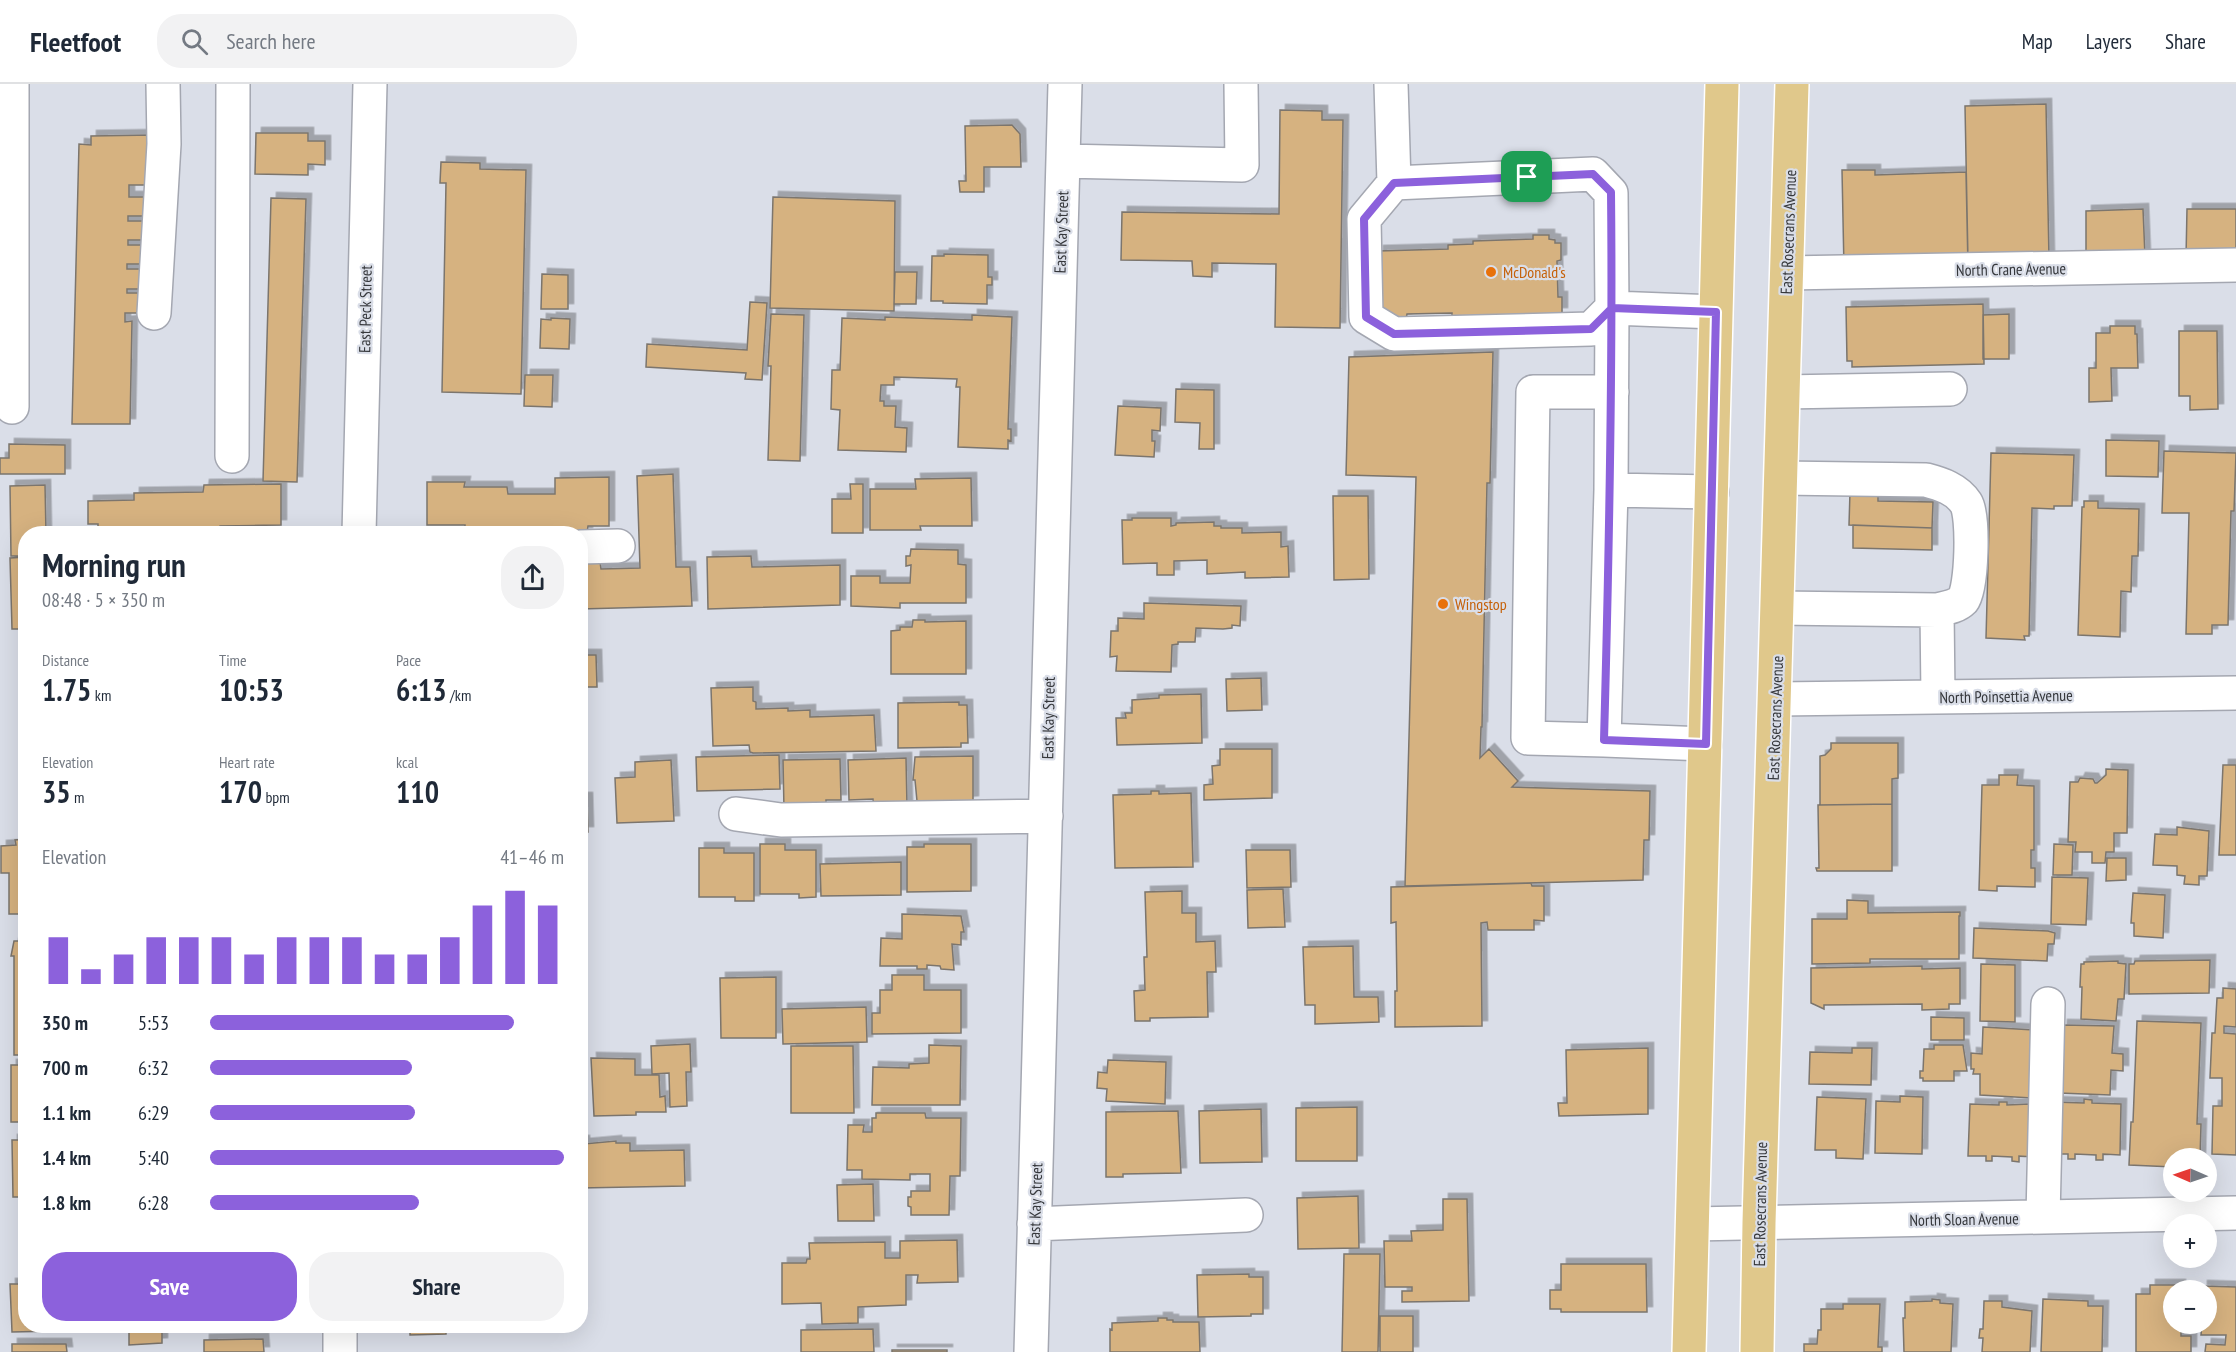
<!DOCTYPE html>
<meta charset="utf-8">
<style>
:root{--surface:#fff;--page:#f2f2f3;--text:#1f2937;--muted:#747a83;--line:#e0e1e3;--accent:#8c61dc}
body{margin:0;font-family:"PT Sans Narrow",sans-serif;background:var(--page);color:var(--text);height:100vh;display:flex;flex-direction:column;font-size:22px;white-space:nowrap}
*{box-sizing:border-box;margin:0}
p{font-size:20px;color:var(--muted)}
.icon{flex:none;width:33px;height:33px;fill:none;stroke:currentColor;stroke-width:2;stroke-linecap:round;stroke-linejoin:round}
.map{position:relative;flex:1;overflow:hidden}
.sheet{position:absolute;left:18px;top:442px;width:570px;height:807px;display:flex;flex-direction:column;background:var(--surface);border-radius:24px;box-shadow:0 6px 24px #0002}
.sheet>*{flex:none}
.needle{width:39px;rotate:272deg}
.buttons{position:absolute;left:2163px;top:1064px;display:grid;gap:12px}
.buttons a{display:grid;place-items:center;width:54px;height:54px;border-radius:50%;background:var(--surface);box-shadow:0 6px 24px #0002;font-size:30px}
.pin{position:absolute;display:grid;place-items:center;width:51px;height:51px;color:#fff;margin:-26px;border-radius:12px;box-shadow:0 3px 9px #0006}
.round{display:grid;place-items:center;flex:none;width:63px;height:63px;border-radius:24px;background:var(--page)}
.headline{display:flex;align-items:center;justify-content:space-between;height:102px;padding:0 24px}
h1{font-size:33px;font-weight:600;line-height:45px}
.stats{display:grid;grid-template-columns:repeat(3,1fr);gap:9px;height:102px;padding:6px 24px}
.stats div{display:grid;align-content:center}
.stats b{font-size:30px;font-weight:600}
.stats small{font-size:16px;font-weight:400}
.stats p{font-size:16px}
.chart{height:168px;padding:12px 24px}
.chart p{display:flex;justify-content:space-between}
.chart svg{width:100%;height:108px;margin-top:6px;stroke:var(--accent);stroke-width:6}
.button{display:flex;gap:12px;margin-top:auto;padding:12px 24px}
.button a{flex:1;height:69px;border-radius:24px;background:var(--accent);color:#fff;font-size:24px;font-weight:600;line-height:69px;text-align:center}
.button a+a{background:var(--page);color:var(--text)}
ul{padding:0 24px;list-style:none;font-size:20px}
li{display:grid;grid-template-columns:96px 72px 1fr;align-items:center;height:45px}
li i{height:15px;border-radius:8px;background:var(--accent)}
header{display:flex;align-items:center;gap:36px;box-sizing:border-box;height:84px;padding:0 30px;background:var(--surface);border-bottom:2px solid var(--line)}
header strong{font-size:28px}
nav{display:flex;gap:33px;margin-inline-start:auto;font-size:21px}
.search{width:420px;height:54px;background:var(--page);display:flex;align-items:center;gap:15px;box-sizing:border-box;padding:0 21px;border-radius:24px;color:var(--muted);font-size:22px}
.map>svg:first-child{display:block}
.building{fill:#d6b280;stroke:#7b756d;stroke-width:1.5;filter:url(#shadow)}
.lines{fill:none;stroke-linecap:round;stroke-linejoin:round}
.minor-casing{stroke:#a4a7b1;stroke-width:36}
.major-casing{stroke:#fff;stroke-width:36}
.minor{stroke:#fff;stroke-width:33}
.major{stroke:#e0c88b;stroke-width:33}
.route-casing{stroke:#fff;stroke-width:12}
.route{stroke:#8c61dc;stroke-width:8}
.food-dot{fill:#e8710a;stroke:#dadee8;stroke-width:2}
.labels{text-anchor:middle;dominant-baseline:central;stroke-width:4.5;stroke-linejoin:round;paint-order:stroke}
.street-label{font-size:16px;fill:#36383c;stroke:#dadee8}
.food-label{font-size:16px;fill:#c56008;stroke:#dadee8;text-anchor:start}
</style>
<header>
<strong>Fleetfoot</strong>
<div class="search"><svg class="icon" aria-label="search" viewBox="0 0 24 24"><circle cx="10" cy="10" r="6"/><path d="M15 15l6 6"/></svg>Search here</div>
<nav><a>Map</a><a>Layers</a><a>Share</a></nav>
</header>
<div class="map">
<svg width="2236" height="1268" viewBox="0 0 2236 1268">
<defs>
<filter id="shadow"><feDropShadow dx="5.5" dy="-5.5" stdDeviation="0" flood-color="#0004"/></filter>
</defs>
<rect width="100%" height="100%" fill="#dadee8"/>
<path class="building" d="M2046,20L2049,175L1968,177L1965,22Z
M1280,26L1322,27V36H1343L1340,244L1275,243L1276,180L1212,179V193L1193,192L1192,177L1121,176L1122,128L1279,130Z
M1012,41L1020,50L1021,83H984V108H960L959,97H966L965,42Z
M256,49H308V57H325V81L308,80V91L255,90Z
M153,51L154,101H129V113H148V132H128V137H148V156H128V161H147V180H127V185H146V205H127V209H145L146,229H125V238L132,237L130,340H72L79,60L91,61V52Z
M441,78L480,79V85L526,86L521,310L442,308L446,99H440Z
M1842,86H1875V91L1966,88L1968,183L1844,185Z
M773,113L895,117L894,227L770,224Z
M271,114L306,115L297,398L263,397Z
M2143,125L2145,173L2086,175V127Z
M2187,125H2236V173H2186Z
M1533,151H1549V155L1555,156V159H1561V176L1557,177L1558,213H1562V229H1555L1556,233L1452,235V229L1407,230L1406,235L1397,236L1378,224V167L1448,165V161L1473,160V157L1533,155Z
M944,170L988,171V193H992V201H987V220L943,219V217H931L932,172H944Z
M895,188H917L916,220H894Z
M542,190L568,191V225H541Z
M750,218L767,219L762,296L745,295L746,289L646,283L647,260L747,266Z
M1983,220L1984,280L1852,283V277H1847L1846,223Z
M771,230L804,231L800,377L768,376L771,282H768Z
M2009,230V275H1983V231Z
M972,231L1012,233L1008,345H1011V357L1008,356V365L958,363L960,303H956L957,295L894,293V301H881L880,317H884V322H896L895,343L907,344L906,368L838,366L840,326L831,325L832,286H840L842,234L885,236V233L972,236Z
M551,234L570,235L569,265L540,264L541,235L551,236Z
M2110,242H2135V250H2137L2138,284H2111L2112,317L2089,318V284H2096V249H2110Z
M2179,247H2217L2218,325L2190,326V312H2179Z
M1493,268L1490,399H1487L1482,643H1481L1480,674L1489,665L1518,697L1512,703L1650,707L1649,756H1644L1643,796L1405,802L1416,393L1346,391L1349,273Z
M525,291H553L552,323L524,322Z
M1176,305L1214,306V365H1199L1200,339L1175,338Z
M1118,322L1161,324L1160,347L1152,346V357H1155L1154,373L1115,371Z
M2106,356L2159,357L2158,393L2106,392Z
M9,360L65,361V390H0V374H9Z
M2164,367L2236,369L2234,427H2231L2228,541H2212V550H2186L2189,429H2162Z
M1991,369L2074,371L2072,422H2054V425L2032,424L2029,552H2024L2025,556L1986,554Z
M673,390L676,483H690L692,522L580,525V478H600L601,485L640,484L637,392Z
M609,393V442H588L587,449L510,450V447L465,448V441H427V398H465L464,403H507L508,410H555V394Z
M971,394L972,442H920L921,446H870V405H916L915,395Z
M281,400V441L220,442L219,446H211V449L98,450V440H88V417L134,416V409L203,408L204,401Z
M850,400H863V449H832V415H851Z
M45,401L46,450H26V472H11L10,402Z
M1850,408L1878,409V417L1933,418L1932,444L1849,441Z
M1333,412H1368L1369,495L1334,496Z
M2084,417H2098V424L2139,425L2138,472H2132L2131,508L2121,507L2120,553L2078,551L2082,423H2084Z
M1132,434H1171V442L1176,441V439L1214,438V442H1221V444H1242V449L1281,448V463L1288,462L1289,493L1245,494V488L1207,490V476L1174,477V491H1157V479L1123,480L1122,436H1132Z
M1853,441L1932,444V466L1853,464Z
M911,465L958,466V480L966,481V519H900V524L851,522V492H880V499H910L911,481L906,482V472H910Z
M751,472L752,483L840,481V521L708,525L707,473Z
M26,473V545H12L10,474Z
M1144,519L1241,522L1240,542L1232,541V544L1223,545L1196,544L1195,558H1178V560L1172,561L1171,588L1116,587L1117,572L1110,573L1111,547H1118V534L1144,535Z
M913,536H925V538L966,537V590H891V547L900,546V543H912Z
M580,571H596L597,603H581Z
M1261,594L1262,626L1227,627L1226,595Z
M753,603V617L756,618V625L788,624V627L810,626V633L874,631L876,667L753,669L750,668L749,661L713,662L711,604Z
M1201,610L1202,659L1117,661L1116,634H1126L1125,629H1132V616L1159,614V611Z
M959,618V621H967L968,659H961V663L898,664V619Z
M23,624H26V648H24Z
M1831,659H1898V694L1892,695V720L1820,721V672L1825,671L1831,665Z
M1220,665H1272V714L1204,716V701L1213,700L1212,682L1220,681Z
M779,671L780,705L697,707L696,673Z
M973,672V717L929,722V717H917L915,696H913L915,673Z
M906,674L907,723L874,724L873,715L849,716L848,676Z
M840,675L841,716H826V720L784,726L783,676Z
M671,676L674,737L617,739L615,694L635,693V678Z
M2223,681H2236V771H2219Z
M2106,685L2128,686L2127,749H2114V768H2106L2105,779H2092V768H2075L2076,758H2068L2070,698H2078L2080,694L2093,695L2095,699H2097L2106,691Z
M1999,691H2018L2017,701L2034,702V766H2031V784H2035V803L1997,802V807L1979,806L1982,701H1999Z
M1151,707H1159V710L1191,709L1193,783L1115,784L1113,711L1151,710Z
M580,714H587L588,748H580Z
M1892,720V787H1817L1816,784H1819L1818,721Z
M2177,743L2209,747L2207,792H2199V801L2184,800L2185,792L2177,791V782L2153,781L2155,750L2177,751Z
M26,755V830H9V789H1V762L16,761L15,756Z
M760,760H785V766H816V813L799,814V810H760Z
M924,760H971V807L907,808V763H924Z
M2054,760L2073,761L2072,791H2053Z
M699,764H724V769H754V817H735V813H699Z
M1246,766H1290L1291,803L1247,804Z
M2107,774H2126V796L2106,797Z
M901,778V811L821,812L820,780Z
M2052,793L2088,794L2086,841L2051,840Z
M1531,799L1532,802H1544V837L1534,836V846H1488L1487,838L1481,839L1482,942L1395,943V907H1397L1396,838L1391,839V803Z
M1283,805L1285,843L1248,844L1247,806Z
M1182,807V829H1196V858L1215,857L1216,888H1207L1208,933L1150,934V937H1135L1134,907L1145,906L1144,873H1147L1145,808Z
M2133,809L2165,811L2163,854L2134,852V839H2131Z
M1847,816L1868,817V829L1960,828V832H1959V875H1870V879L1812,880V835H1847Z
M902,830L961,832L964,848H961V861L952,860L954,886L941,885L940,882L927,881V885H917V882H880L881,854L902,855Z
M1974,844L2048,847L2055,849L2054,860H2048L2047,877L1973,874Z
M14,857H26V971H14V872H11Z
M1353,862L1354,913H1378L1379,938L1315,940V921H1305L1303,863Z
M2210,876L2209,909L2129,910V880H2134L2135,877Z
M2118,877V879L2126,880L2124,915H2118L2116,937L2081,935L2082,903H2080L2081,880H2084V878Z
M1981,880L2015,881V938L1980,937Z
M1922,882V885L1960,884V920H1949V925L1922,926V920L1824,921V925L1811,919V884Z
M892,891H924V906H961V949L872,950V929H880V906H892Z
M776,893V954H721L720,894Z
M2223,904L2236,905V943L2224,942V949L2236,950V1071L2212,1070L2213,1022H2222V994H2210L2212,949H2215L2217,914H2223Z
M866,923L867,958L783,960L782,925Z
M1931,933L1964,934V956H1931Z
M2137,937L2201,939L2197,1040H2201L2200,1074H2174V1083L2129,1081L2131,1038H2133Z
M2062,941L2114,942L2112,969L2123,970V987L2111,986L2110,1011L2059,1009Z
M1983,943L2035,946L2032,1014L1980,1011V990H1973L1974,985H1971V969L1982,970Z
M690,960L691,988H686L687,1022L670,1023L669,989L652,990L651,962Z
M929,961L961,962L960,1021H872L873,983L909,984V980L929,979Z
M1934,961H1963L1967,987H1954V997H1923V994H1920V987H1923L1924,965H1934Z
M791,962H853L854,1029H791Z
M1648,964V1030L1559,1032L1558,1019H1567L1566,966Z
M1852,964H1872L1871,1001L1809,1000L1810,968L1852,969Z
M591,974L635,975V991H659L660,1013L665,1012L666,1028H636V1031L594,1032Z
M1108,976L1166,978L1165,1020L1106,1017L1107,1005L1097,1004L1098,988L1107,989Z
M11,981H26V1038H11Z
M1900,1012L1923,1013L1922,1070L1875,1069L1876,1017L1900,1018Z
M1817,1013L1866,1015L1863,1075L1836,1074V1066H1815Z
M2084,1015L2092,1016V1019L2121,1020L2120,1071L2103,1070V1076H2096V1071L2075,1070V1075H2068V1070H2050L2053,1018L2084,1019Z
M1999,1018H2007V1021L2030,1020L2036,1073L2019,1072V1078L2012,1077V1073L1992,1072V1077H1986V1072H1968L1970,1020L1999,1021Z
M1357,1023V1077H1296V1024Z
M1261,1025L1262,1078L1200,1079L1199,1027Z
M1178,1027L1181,1089L1123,1090V1093H1106V1028Z
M876,1029H925L926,1034H961L960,1092H950L949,1131H911V1123L908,1122V1113H911V1107H930V1090H910V1096L862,1095V1086H847L848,1041H864L863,1048H872V1034H876Z
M12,1056H26V1113H13Z
M580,1057H584V1060L616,1057V1059H630V1067L684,1066L685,1102L580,1104Z
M873,1100L874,1137H838L837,1101Z
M1358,1112L1359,1164L1298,1165L1297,1114Z
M1443,1115H1467L1469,1217L1402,1218V1207H1412V1203H1385L1384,1157H1412L1411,1147L1443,1146Z
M957,1156L958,1198L917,1199L918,1191H906V1221L858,1223V1239L822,1240L821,1219L782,1220V1179H806L807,1175H810L809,1159L885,1158V1174H900V1157Z
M1344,1170H1380L1378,1268H1342Z
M1561,1180H1646L1647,1228H1561V1225H1550V1206H1561Z
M1249,1190V1193H1263V1230H1251V1232L1198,1233L1197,1191Z
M10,1200H26V1242H56V1247L12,1248Z
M2150,1201H2180V1206H2174V1239H2181V1252H2191V1268H2136V1210H2150Z
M2202,1202L2236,1203V1268H2205L2206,1260L2225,1261L2226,1251H2201L2202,1239H2206V1206H2202Z
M1932,1215L1940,1216V1219L1953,1220L1951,1268H1904L1903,1234H1905V1218L1932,1217Z
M2043,1215L2088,1217V1222H2103L2102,1268H2041Z
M1984,1217H2002V1223L2032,1227L2030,1268H1982L1983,1254H1979L1980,1245H1983Z
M1843,1220H1880L1878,1263H1882V1268H1804V1260H1817L1818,1246H1821V1225H1843Z
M1380,1232H1413V1268H1380Z
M1158,1234H1167V1236H1173V1238H1199L1200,1268H1110V1245L1112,1246V1239L1158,1237Z
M129,1242H162V1259L129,1261Z
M410,1242H446V1250L410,1251Z
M873,1245L874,1268H801V1246Z
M263,1255L264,1268H204V1256Z
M12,1260H66L67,1268H12Z
M892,1266H947V1268H892Z"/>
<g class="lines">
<g class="minor-casing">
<path id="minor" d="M1391,0L1394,99L1593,90L1611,109L1612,224L1716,228
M1063,77L1242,81L1241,0
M1394,99L1364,135L1366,233L1394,250L1591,245L1612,224
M1787,189L2236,181
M154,229L164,60L163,0
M1784,308L1950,305
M12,323V0
M232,372L233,0
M1781,394L1926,396C1941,400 1957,405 1966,419C1974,431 1972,505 1963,516C1956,523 1945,524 1937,526
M1611,406L1612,224
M359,450L370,0
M580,463L618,462
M1778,524L1937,526L1938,613
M1775,615L2236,609
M1604,656L1528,654L1533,308H1612
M1705,660L1604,656L1611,406L1712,408
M736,730L781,736L1046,732
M2043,1133L2048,920
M1034,1140L1246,1131
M1693,1140L2236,1129
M340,1268V1242
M1031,1268L1065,0"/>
</g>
<g class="major-casing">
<path id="major" d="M1689,1268L1722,0
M1757,1268L1759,1139L1792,0"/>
</g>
<use href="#minor" class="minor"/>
<use href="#major" class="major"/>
</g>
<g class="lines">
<g class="route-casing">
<path id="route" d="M1527,93L1593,90L1611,108C1613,291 1609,474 1604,656L1706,660L1716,228L1612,224L1591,245L1394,250L1366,233L1364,135L1394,99L1527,93"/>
</g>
<use href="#route" class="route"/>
</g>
<g class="food-dot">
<circle cx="1491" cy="188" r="6"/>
<circle cx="1443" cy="520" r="6"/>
</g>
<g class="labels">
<g class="street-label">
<text transform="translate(1061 148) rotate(-88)">East Kay Street</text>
<text transform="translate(1788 148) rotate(-88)">East Rosecrans Avenue</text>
<text transform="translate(2011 185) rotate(-1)">North Crane Avenue</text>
<text transform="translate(365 225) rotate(-89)">East Peck Street</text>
<text transform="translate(2006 612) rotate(-1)">North Poinsettia Avenue</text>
<text transform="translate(1048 634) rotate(-89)">East Kay Street</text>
<text transform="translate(1775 634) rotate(-88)">East Rosecrans Avenue</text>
<text transform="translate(1035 1120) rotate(-88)">East Kay Street</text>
<text transform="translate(1760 1120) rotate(-89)">East Rosecrans Avenue</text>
<text transform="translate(1964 1135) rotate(-1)">North Sloan Avenue</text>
</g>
<g class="food-label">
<text x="1503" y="188">McDonald's</text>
<text x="1455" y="520">Wingstop</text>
</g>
</g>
</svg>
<div class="buttons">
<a><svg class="needle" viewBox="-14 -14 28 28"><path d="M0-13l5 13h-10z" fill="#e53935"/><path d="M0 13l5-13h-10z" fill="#747a83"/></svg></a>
<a>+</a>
<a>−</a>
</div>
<div class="pin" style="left:1527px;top:93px;background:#1e9e55"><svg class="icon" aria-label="arrive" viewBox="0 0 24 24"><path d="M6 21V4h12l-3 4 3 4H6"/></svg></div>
<section class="sheet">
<div class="headline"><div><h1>Morning run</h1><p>08:48 · 5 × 350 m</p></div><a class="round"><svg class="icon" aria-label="share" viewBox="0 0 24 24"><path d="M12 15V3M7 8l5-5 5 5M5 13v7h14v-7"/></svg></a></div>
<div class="stats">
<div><p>Distance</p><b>1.75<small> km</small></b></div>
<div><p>Time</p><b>10:53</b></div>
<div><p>Pace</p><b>6:13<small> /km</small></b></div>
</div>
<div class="stats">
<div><p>Elevation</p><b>35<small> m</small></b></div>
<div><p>Heart rate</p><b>170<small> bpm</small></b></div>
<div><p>kcal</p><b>110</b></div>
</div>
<div class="chart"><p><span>Elevation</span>41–46 m</p>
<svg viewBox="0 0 160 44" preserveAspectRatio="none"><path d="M5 44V25M15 44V38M25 44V32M35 44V25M45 44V25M55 44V25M65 44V32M75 44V25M85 44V25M95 44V25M105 44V32M115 44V32M125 44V25M135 44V12M145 44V6M155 44V12"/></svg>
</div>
<ul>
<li><b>350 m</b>5:53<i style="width:86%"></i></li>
<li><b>700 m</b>6:32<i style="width:57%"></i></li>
<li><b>1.1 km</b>6:29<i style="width:58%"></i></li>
<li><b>1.4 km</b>5:40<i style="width:100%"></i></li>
<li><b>1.8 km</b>6:28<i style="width:59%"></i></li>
</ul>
<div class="button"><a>Save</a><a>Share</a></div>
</section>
</div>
